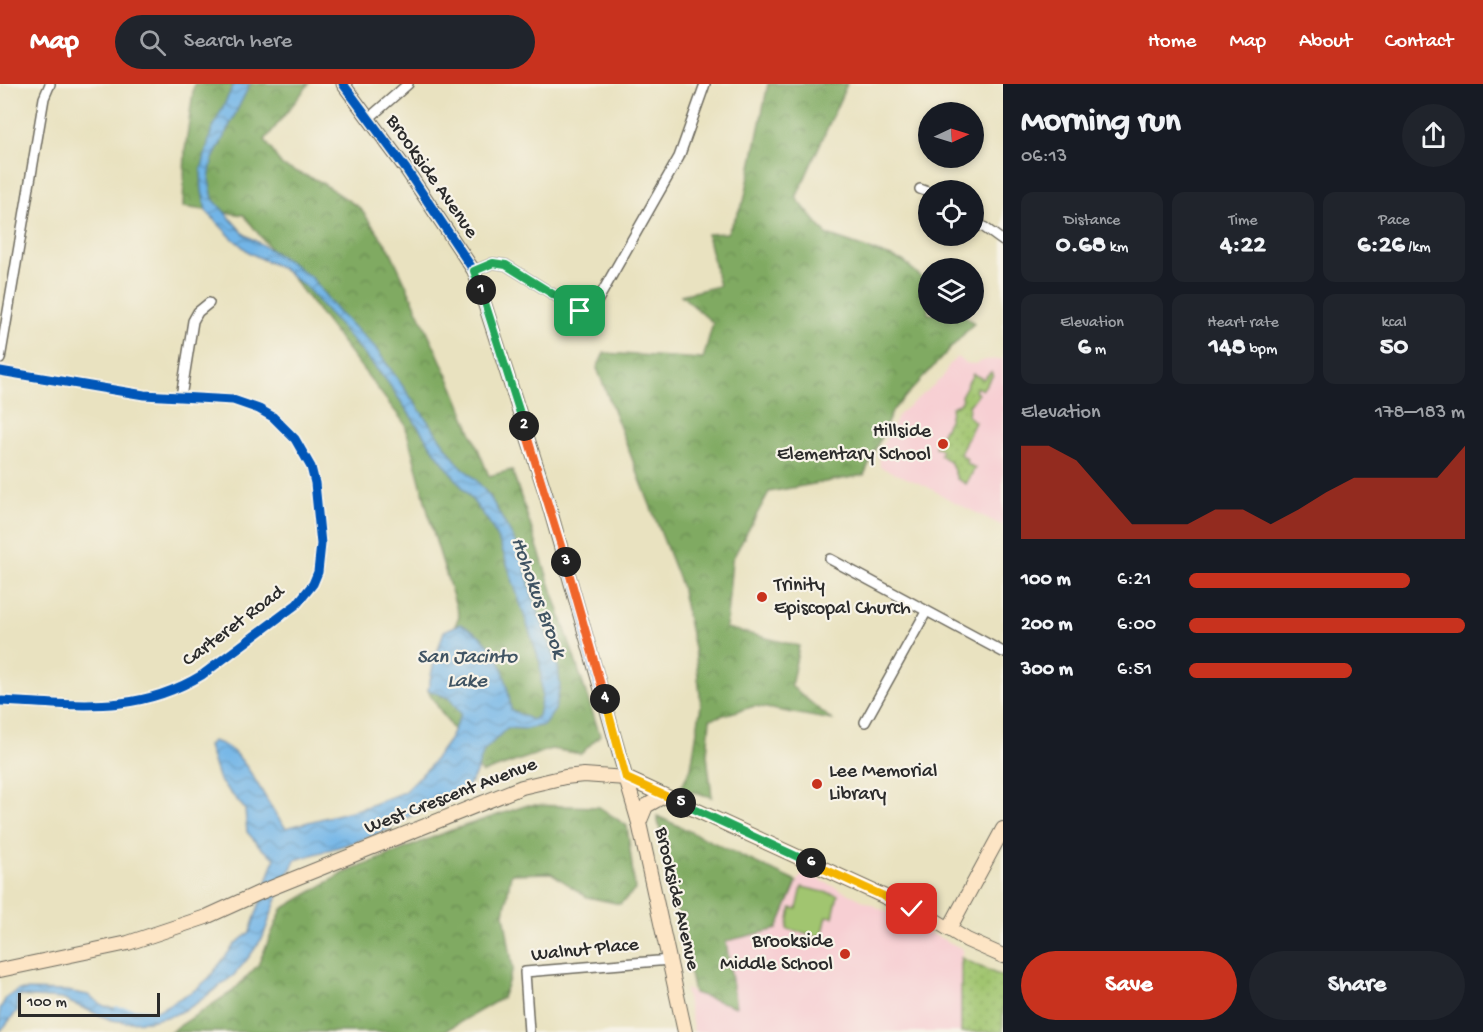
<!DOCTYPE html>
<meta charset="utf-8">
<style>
:root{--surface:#171b24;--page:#20242c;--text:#f1f3f6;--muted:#9ea1a6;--accent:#c8321e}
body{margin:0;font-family:"Gochi Hand",sans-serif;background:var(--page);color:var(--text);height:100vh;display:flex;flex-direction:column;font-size:22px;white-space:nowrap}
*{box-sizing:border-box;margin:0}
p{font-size:20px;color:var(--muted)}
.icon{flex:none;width:33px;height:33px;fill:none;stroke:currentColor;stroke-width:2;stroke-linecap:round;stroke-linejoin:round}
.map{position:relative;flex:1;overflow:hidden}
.details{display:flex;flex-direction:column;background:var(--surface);width:480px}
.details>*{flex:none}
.needle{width:39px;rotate:86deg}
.buttons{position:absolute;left:918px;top:18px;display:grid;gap:12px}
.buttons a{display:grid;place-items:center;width:66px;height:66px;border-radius:50%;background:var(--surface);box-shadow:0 3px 9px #0003;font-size:30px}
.scale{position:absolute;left:18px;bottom:15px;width:142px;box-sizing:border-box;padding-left:6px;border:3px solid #2b2b2b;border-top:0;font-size:16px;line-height:21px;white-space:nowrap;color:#2b2b2b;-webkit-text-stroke:4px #f7f3e8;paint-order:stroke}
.pin{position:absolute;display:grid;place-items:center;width:51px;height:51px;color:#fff;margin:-26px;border-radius:12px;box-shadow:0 3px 9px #0006}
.km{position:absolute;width:30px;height:30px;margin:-15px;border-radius:50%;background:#222;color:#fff;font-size:16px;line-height:30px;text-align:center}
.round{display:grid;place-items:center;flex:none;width:63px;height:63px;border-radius:32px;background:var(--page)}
.summary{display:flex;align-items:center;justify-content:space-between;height:102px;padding:0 18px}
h1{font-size:33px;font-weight:800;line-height:45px}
.stats{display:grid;grid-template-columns:repeat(3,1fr);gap:9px;height:102px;padding:6px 18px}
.stats div{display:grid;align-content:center;border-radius:12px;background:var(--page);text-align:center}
.stats b{font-size:26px;font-weight:800}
.stats small{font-size:16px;font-weight:400}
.stats p{font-size:16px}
.chart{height:168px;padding:12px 18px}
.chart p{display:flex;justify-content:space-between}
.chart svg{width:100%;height:108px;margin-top:6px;fill:var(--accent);opacity:.7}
.primary-button{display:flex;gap:12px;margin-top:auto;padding:12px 18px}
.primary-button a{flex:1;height:69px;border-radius:36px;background:var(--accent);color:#fff;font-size:24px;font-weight:800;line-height:69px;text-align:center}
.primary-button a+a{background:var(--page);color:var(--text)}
ul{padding:0 18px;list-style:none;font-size:20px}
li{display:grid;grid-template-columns:96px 72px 1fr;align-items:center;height:45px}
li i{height:15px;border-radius:8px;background:var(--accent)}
header{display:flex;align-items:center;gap:36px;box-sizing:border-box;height:84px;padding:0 30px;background:var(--accent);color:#fff}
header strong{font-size:28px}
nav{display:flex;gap:33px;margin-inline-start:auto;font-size:21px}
.search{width:420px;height:54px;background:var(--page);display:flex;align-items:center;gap:15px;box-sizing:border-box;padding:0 21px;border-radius:33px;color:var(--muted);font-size:22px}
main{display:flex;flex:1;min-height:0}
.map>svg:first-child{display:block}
.built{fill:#f7cfd3}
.forest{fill:url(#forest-crowns);stroke:#566a46;stroke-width:1.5}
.park{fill:url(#park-dots);stroke:#66784e;stroke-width:1.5}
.pitch{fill:#a1c570;stroke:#66784e;stroke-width:1.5}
.water{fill:url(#water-waves);stroke:#4e7089;stroke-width:1.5}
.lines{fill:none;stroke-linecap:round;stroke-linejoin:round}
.stream{stroke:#72b5e7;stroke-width:3}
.minor-casing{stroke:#6e6b5f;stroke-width:12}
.tertiary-casing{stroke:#6e6b5f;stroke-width:15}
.secondary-casing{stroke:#6e6b5f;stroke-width:16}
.minor{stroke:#fff;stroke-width:9}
.tertiary{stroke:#fff;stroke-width:12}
.secondary{stroke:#fde5c5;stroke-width:14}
.cycleway-casing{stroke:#f7f3e8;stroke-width:13}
.cycleway{stroke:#0057b8;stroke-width:9}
.split-1-casing{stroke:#fff;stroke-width:12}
.split-2-casing{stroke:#fff;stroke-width:12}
.split-3-casing{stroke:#fff;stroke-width:12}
.split-4-casing{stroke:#fff;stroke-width:12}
.split-5-casing{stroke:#fff;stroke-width:12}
.split-6-casing{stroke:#fff;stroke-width:12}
.split-7-casing{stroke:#fff;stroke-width:12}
.split-1{stroke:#22a559;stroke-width:8}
.split-2{stroke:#22a559;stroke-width:8}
.split-3{stroke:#f0652b;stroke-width:8}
.split-4{stroke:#f0652b;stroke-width:8}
.split-5{stroke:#f5b400;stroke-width:8}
.split-6{stroke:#22a559;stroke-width:8}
.split-7{stroke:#f5b400;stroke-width:8}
.poi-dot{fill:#c8321e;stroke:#f7f3e8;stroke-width:2}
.labels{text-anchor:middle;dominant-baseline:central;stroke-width:4.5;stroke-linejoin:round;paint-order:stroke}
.street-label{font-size:20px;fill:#2b2b2b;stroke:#f7f3e8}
.poi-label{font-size:20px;fill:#2b2b2b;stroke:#f7f3e8;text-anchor:end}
.water-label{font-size:21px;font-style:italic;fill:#405463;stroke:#f7f3e8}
</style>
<header>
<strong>Map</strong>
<div class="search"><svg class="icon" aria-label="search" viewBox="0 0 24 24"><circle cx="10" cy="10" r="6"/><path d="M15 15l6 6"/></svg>Search here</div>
<nav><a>Home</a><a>Map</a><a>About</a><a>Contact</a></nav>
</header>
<main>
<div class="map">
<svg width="1003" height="948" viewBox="0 0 1003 948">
<defs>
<pattern id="forest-crowns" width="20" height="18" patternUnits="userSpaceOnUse" patternTransform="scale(1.5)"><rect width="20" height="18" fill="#80aa62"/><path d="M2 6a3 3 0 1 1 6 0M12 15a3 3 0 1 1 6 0" fill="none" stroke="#698b51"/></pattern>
<pattern id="park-dots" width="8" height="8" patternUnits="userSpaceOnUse" patternTransform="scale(1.5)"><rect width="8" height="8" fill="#a1c570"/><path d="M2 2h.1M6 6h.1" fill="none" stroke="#8ba961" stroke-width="1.8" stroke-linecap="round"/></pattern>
<pattern id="water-waves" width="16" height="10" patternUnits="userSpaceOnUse" patternTransform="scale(1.5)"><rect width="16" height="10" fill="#72b5e7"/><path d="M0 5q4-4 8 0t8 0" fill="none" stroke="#5e93bb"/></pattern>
</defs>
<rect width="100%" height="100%" fill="#f7f3e8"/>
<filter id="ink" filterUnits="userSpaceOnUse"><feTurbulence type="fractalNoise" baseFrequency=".0167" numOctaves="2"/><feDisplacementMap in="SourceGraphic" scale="12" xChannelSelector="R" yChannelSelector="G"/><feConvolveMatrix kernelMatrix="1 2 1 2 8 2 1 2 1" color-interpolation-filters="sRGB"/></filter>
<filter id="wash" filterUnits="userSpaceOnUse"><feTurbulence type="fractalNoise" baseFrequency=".008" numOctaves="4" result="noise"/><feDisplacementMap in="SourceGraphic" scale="24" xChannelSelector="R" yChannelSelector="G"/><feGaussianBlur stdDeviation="1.35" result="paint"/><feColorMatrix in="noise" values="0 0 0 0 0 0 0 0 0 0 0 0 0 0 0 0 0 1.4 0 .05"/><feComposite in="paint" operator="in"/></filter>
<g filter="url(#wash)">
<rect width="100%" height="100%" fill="#e9e2c0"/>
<path class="built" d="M957,273L965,279L975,280L985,276L1003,275V442L954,418L926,402L880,383L879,367L899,330L942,294L949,281Z
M804,788L963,865L961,874V948H694L685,905L694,909L726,857L777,845L797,798Z"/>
<path class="forest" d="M194,0H309L265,56L282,82L319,97L360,124L390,166L453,303L489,392L512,386L600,651L581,670L551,665L482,689L430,611L428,606L459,532L434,451L405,340L244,131L183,123L185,67Z
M768,0H847L796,114L827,151L903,177L928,199V230H963L974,239L893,326L864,391L769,408L732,476L726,544L799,562L791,602L832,636L755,622L710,635L707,671L712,713L680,705L691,684L701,621L696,574L681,501L597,284L604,269L703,275L713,239L681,211L719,202L707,150L727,149L744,117Z
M528,721L599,723L627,742L635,806L620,820L587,813L551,789L511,790L504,830L513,885L502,914L445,947L434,948H170L233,907L258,881L282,825L342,790L449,747Z
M657,732L797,798L777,845L726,857L736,923L694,909Z"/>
<path class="park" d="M991,288L993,291L982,306L977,303L975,307L978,310L969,322L968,332L975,338L960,370L967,375L966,379L975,384L966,400L957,395L951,379L940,371L942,366L935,363L949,336L952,323L962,318L961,312L973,290L983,295Z
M961,874L1003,893V948H961Z"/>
<path class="pitch" d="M802,803L838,811L833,833L827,832L822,853L787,845L791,824L797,825Z"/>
<path class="water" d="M234,0H250L212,77L209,96L213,115L244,150L290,178L312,194L338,228L374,262L457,378L477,397L490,413L521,468L532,511L558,583L560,601L555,626L544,641L526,645L507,644L484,667L475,691L465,708L453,715L408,733L387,746L358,757L295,776L277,814L263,853L249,873L234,891L194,921L174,931L149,937L126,938L111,936L62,915L20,912L17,916L18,926L0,948V925L6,914L18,906L67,907L88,911L104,922L133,928L159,926L195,906L209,894L235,860L250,848L275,774L262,765L247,748L245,725L219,696L208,662L212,657C247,662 264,721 286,744L366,723L404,708L429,683L449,656L461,630L449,614L428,606L434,578L444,547L460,540C499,557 506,587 511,626L532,636L538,632L542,612L540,579L501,462L489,438L436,369L387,297L307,204L281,184L250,169L231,153L206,127L202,107L201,87L211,48Z"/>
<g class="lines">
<path class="stream" d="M116,924L148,927"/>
</g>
</g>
<g filter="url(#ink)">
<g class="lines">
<g class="minor-casing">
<path id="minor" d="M368,35L408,0
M920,105L928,108
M974,136L1003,157
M474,187L493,179L506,181L580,227L589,226L595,221L679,73L705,0
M0,275L44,14L50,0
M0,287L144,311L233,316L259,325L273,333L295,355L311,383L315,399L321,460L318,488L313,500L297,520L202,591C135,632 74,620 0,617
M181,313L193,237L198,228L209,219
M830,475L1003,568
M865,638L926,528
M529,948L525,888L670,876"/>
</g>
<g class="tertiary-casing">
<path id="tertiary" d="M343,0L406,85L474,187L546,411L626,694"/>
</g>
<g class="secondary-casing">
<path id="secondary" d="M626,694L639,739L685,948
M639,739L646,722L664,712
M949,845L1003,745
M0,886L128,859L206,833L261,808L522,703L565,693L584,691L626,694L931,834L967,856L1003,872"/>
</g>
<use href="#minor" class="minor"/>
<use href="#tertiary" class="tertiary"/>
<use href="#secondary" class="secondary"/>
<g class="cycleway-casing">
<path id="cycleway" d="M343,0L406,85L474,187L546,411L626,694
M0,287L144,311L233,316L259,325L273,333L295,355L311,383L315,399L321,460L318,488L313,500L297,520L202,591C135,632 74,620 0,617"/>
</g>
<use href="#cycleway" class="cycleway"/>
</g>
</g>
<g class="lines" filter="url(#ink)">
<g class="split-1-casing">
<path id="split-1" d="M481,206L474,187L493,179L506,181L580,227"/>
</g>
<g class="split-2-casing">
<path id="split-2" d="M481,206L524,342"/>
</g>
<g class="split-3-casing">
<path id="split-3" d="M524,342L566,478"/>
</g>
<g class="split-4-casing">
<path id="split-4" d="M566,478L605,615"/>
</g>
<g class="split-5-casing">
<path id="split-5" d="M605,615L626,694L681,719"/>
</g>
<g class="split-6-casing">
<path id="split-6" d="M681,719L811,779"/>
</g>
<g class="split-7-casing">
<path id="split-7" d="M811,779L912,825"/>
</g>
<use href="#split-1" class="split-1"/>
<use href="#split-2" class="split-2"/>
<use href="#split-3" class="split-3"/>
<use href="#split-4" class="split-4"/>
<use href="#split-5" class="split-5"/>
<use href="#split-6" class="split-6"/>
<use href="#split-7" class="split-7"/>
</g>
<g class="poi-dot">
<circle cx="943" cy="360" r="6"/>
<circle cx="762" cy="513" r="6"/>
<circle cx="817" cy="700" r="6"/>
<circle cx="845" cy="870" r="6"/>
</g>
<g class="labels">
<g class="street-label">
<text transform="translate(431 93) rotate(55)">Brookside Avenue</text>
<text transform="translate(234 543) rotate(-37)">Carteret Road</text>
<text transform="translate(451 713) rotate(-21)">West Crescent Avenue</text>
<text transform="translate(676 815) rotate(77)">Brookside Avenue</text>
<text transform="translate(585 867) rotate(-6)">Walnut Place</text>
</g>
<g class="poi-label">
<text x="931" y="348">Hillside<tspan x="931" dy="23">Elementary School</tspan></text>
<text x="774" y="502" text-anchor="start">Trinity<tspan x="774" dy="23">Episcopal Church</tspan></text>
<text x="829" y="688" text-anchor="start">Lee Memorial<tspan x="829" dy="23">Library</tspan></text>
<text x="833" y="858">Brookside<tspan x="833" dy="23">Middle School</tspan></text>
</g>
<g class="water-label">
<text transform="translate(537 514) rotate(70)">Hohokus Brook</text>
<text x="467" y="574">San Jacinto<tspan x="467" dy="24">Lake</tspan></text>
</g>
</g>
</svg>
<div class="buttons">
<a><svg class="needle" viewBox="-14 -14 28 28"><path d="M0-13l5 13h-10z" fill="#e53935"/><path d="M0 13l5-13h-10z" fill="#9ea1a6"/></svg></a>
<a><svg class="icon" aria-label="locate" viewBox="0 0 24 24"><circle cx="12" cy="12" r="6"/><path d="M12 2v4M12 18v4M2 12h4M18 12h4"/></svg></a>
<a><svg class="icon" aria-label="layers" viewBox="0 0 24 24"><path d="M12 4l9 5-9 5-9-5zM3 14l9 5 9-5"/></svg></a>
</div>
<div class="scale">100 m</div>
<div class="pin" style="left:580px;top:227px;background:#1e9e55"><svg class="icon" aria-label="arrive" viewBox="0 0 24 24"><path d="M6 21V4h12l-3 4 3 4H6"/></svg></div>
<div class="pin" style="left:912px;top:825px;background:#d93025"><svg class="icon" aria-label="check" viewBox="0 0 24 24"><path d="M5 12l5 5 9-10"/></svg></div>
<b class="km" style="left:481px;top:206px">1</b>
<b class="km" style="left:524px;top:342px">2</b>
<b class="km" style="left:566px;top:478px">3</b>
<b class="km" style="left:605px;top:615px">4</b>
<b class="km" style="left:681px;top:719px">5</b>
<b class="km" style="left:811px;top:779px">6</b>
</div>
<section class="details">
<div class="summary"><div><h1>Morning run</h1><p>06:13</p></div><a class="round"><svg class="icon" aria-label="share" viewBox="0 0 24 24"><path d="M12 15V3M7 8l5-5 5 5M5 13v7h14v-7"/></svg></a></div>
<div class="stats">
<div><p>Distance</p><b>0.68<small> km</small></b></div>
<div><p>Time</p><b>4:22</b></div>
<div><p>Pace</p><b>6:26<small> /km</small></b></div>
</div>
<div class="stats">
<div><p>Elevation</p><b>6<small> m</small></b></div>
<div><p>Heart rate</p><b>148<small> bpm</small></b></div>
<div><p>kcal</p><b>50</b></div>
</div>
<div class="chart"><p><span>Elevation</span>178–183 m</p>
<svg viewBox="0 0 160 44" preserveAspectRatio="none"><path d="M0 44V6L10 6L20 12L30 25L40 38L50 38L60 38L70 32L80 32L90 38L100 32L110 25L120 19L130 19L140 19L150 19L160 6V44z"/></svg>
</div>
<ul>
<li><b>100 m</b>6:21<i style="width:80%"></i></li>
<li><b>200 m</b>6:00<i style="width:100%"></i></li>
<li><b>300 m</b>6:51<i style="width:59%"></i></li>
</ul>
<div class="primary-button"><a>Save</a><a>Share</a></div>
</section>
</main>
